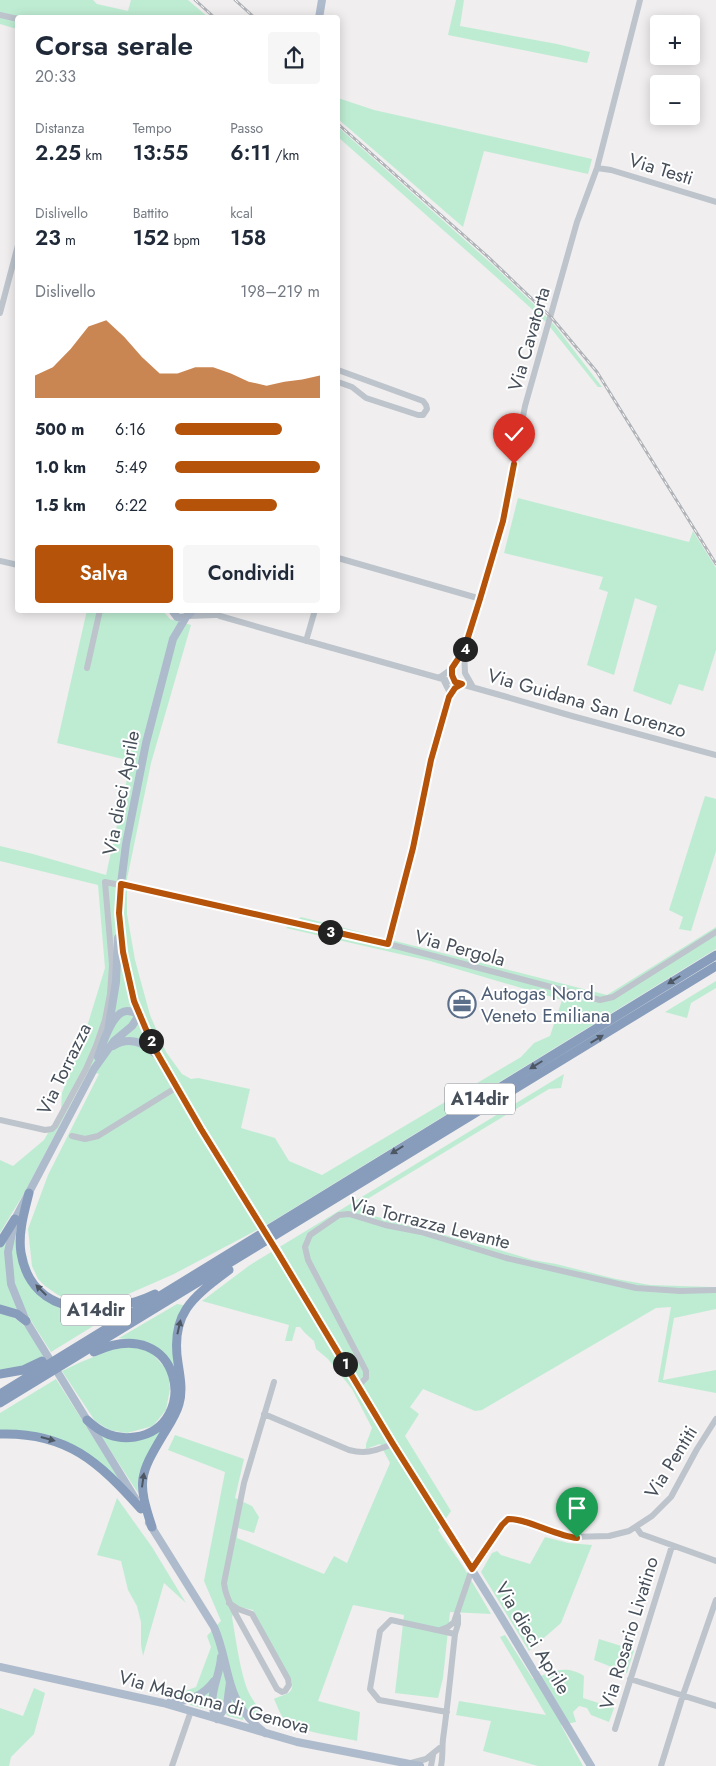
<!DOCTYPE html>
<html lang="it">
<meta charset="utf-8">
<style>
:root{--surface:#fff;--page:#f6f6f7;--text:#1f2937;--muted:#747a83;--accent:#b45309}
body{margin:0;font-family:Jost,sans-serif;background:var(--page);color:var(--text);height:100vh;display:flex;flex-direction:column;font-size:19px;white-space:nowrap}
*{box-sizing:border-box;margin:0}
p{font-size:16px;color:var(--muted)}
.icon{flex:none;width:28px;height:28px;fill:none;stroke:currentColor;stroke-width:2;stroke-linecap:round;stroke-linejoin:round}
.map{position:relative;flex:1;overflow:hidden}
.details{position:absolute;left:15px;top:15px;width:325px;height:598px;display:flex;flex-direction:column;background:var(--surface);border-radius:5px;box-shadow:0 2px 12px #0003}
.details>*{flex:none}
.controls{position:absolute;left:650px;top:15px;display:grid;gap:10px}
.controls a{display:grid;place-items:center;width:50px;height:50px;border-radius:5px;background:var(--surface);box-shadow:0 2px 12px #0003;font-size:25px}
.pin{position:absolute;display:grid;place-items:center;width:42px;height:42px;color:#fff;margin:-51px -21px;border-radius:50% 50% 50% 0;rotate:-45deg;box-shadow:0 0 5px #0007}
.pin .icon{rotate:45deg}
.km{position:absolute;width:25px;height:25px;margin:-12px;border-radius:50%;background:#222;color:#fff;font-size:14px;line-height:25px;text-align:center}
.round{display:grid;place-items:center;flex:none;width:52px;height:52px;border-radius:5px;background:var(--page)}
.head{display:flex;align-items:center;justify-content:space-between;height:85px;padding:0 20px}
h1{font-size:28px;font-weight:600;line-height:38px}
.figures{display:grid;grid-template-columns:repeat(3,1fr);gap:8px;height:85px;padding:5px 20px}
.figures div{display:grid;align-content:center}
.figures b{font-size:21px;font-weight:600}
.figures small{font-size:14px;font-weight:400}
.figures p{font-size:14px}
.chart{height:140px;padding:10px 20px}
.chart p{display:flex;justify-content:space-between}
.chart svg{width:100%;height:90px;margin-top:5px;fill:var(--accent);opacity:.7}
.cta{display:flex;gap:10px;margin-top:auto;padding:10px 20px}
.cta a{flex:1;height:58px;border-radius:5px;background:var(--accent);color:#fff;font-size:20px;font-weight:600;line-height:58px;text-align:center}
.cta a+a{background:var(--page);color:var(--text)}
ul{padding:0 20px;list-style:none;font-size:16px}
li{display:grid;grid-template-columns:80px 60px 1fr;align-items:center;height:38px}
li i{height:12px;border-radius:6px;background:var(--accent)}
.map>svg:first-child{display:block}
.green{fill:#beecd3}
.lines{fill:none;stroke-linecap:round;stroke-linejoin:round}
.minor{stroke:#bdc4cc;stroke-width:6}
.major{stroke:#aebbcc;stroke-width:8}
.highway{stroke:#879dbb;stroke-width:9}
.rail-casing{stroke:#b0b3b8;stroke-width:3}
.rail{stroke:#fff;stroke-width:1;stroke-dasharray:4;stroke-linecap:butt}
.oneway{fill:#4d5864}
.route-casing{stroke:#fff;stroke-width:10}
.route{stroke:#b45309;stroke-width:6}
.labels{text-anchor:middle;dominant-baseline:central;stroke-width:4;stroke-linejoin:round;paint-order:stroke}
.shield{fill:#fff;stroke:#7e848c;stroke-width:1}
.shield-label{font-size:18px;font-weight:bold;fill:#47505a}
.street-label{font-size:19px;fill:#47505a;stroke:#fff}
.service-label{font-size:19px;fill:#4e5e75;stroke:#fff;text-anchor:start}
</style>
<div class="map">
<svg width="716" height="1766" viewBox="0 0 716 1766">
<rect width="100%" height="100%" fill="#f0eeee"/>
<path class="green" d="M0,0H93L97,4L128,11L131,0H188L208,17L18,18L17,29L0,24Z
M456,0H464L460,26L557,44L590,52L587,63L448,35Z
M338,98L374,110L592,159L588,174L484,151L463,227L338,119Z
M338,127L494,266L543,313L556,327L602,387H598L546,322L512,291L338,137Z
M518,498L689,542L693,531L716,568V650L703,691L679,684L671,705L633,691L657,606L635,598L614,675L587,665L608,592L599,589L603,577L504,553Z
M87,610H162L170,619L191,625L151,763L127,879V914L135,960L150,1015L166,1052L182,1074L191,1079L198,1078L250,1089L241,1128L275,1138L289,1161L322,1175L521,1057L534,1043L550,1036L562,1000L430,961L286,928L301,917L607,995L716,927V949L268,1224L174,1274L117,1299L86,1303L72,1301L58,1295L45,1286L38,1279L32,1266L28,1229L48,1175L99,1074L88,1071L26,1190L0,1233V1160L13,1166L44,1140L61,1110L62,1093L86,1030L105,968L98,885L0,861V846L33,854L106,875L131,761L57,743Z
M705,796L716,799V851L691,931L679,929L683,917L669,910Z
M716,981V988L691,1003L687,1018L665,1012Z
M564,1074L561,1088L549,1089L364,1201L361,1209L363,1213L496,1249L533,1260L556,1264L616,1279L650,1285L711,1287L716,1292V1309L674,1318L663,1380L716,1370V1393L658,1382L671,1307L656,1308L482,1410L475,1411L423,1389L410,1407L419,1414L405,1436L451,1511L438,1530L464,1568L491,1614L450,1612L443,1678L438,1698L395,1693L404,1615L353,1605L318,1701L360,1712L357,1741C337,1736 300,1733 285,1720C280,1715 277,1705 274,1699C284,1694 294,1695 292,1682L253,1610L244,1608L234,1611L232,1617C236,1640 239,1664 246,1686C250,1698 260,1709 266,1720L243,1715V1720L228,1716L226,1714L227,1711L218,1713L215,1708L209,1706L206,1709L190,1705V1702L169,1697L196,1687L211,1647L207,1636L221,1621L204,1581L225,1472L168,1450L175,1435L244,1459L235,1498L252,1506L259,1517L254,1533L238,1528L237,1538L324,1574L334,1556L347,1563L390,1463L380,1444L366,1449V1444L372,1428L352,1389L328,1359L316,1349L314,1341L305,1333L300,1327H296L292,1341H285L289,1325L202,1301L250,1265Z
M15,1230H19L37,1293L48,1301L59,1308L75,1313H105L121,1309L51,1352C33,1323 10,1294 11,1257C11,1248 14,1239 15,1230Z
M8,1236L19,1311L0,1306V1249L5,1237Z
M177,1304L183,1305L173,1334L174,1367C158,1343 147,1343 119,1338Z
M0,1314C22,1315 36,1339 43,1357L26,1366L0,1371Z
M125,1344L149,1350L168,1371L170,1389L166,1410L153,1426L127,1433L109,1430L95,1421L62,1371L81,1362Z
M56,1379L119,1478L117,1479L57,1438L34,1432L0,1430V1413Z
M162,1429L139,1473L138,1493L99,1433L114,1439Z
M117,1498L152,1547L186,1603L164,1583L143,1656L141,1645V1622L137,1606L128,1590L121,1561L97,1555Z
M545,1537L568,1543L592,1545L561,1623L529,1651L481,1572L492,1553L497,1551L501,1555L530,1564Z
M505,1635L533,1679C552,1672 565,1664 584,1676L583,1698L614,1708L609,1722L591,1715L587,1708L579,1706L573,1712L576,1722L561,1725L583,1766H538L483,1751L491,1721L456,1715L459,1701L546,1715L500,1637Z
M599,1639L634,1650L627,1673L594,1660Z
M34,1688L45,1693L34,1734L11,1757L9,1766H0V1708L23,1716Z"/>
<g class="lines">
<path class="minor" d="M0,15L18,19
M597,168L611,170L716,202
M0,313L18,245
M338,370L423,401L426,405L427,409L423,415H418L366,398L352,387L338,382
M338,558L481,599
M0,561L18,565
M208,610L220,616L286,635L507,697L572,716L716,755
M188,616L216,615
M306,641L315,610
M87,668L100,610
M439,678L453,668L464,651
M443,679L449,691V697
M473,687L465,673L464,650L503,521L525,406L577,222L597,168L640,0
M388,944L413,848L431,760L449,697L455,688L462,684
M0,1120L45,1130L52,1129L55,1126L86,1069L96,1046L105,1020L110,994L112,965L105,882L219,905L388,944L600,1000L613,997L716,932
M72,1136L85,1139L98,1136L177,1087
M358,1386L366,1378V1371L308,1260L305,1247L310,1235L339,1215L349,1214L385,1225L421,1232L506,1258L636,1288L680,1291L716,1290
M264,1414L349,1450C367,1455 376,1450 393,1444
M636,1527L641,1534L716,1561
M229,1603L238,1609L252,1614L288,1679L289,1685L285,1691L282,1692L277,1689L234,1611C229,1602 225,1594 224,1583L244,1483L274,1382
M440,1630L448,1627L454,1622L472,1569L505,1521L511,1518L570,1537L609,1536L629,1531L652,1516L671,1497L697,1449L716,1419
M455,1634L458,1624V1616
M630,1679L716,1706
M615,1729L672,1546
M411,1763L426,1759L442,1746
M172,1766L191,1711
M431,1766L433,1755
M441,1766C443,1757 442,1748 443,1739C448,1704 451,1669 455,1634L391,1620L380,1631L370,1689L379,1700L447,1712
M661,1766L683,1695L716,1600"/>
<path class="major" d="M319,18L322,0
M172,610L177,617C183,619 189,617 192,610
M186,617L173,639L146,743L126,844L121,884L119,913L123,952L131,987L139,1015L159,1058L201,1129L278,1253L393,1444L497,1610L591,1766
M108,1031L116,982L118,938
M113,1046C128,1037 142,1041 154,1053
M98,1057C102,1046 112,1011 127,1011C131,1011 136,1013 139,1015
M135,1498L26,1321L11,1284L8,1252L15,1219L94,1069L114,1041L132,1026L139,1015
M149,1523L214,1627C226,1653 226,1684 241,1708C248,1718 256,1726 265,1733
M0,1667L163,1703L297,1742L420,1766
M170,1702C188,1702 203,1696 214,1681
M217,1719C205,1698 220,1678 221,1657
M217,1719L227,1705L230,1682"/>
<path class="highway" d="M29,1193C24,1213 18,1233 21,1253C32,1320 107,1317 155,1294
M0,1243L15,1219
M0,1309L17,1314L26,1321
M0,1374L23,1370L42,1361
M0,1394L716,955
M0,1403L716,966
M87,1420C101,1433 115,1440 135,1437C202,1427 182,1311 94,1352
M0,1434C67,1432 99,1462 141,1509
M152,1527C137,1482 139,1475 163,1435C169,1425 176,1415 179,1404C183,1391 180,1376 178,1363C170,1313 193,1297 229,1270"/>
<g class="rail-casing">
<path id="rail" d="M195,0L215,18
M235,0L255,18
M338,124L486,255L551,317L597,372L716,564"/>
</g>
<use href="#rail" class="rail"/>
</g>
<defs><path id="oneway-solid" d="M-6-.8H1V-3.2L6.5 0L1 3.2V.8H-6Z" transform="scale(1.25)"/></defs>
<g class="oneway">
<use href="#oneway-solid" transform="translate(674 980) rotate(148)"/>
<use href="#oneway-solid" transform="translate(597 1039) rotate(-31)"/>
<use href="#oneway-solid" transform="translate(536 1065) rotate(148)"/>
<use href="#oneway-solid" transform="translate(397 1150) rotate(148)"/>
<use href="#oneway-solid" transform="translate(41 1290) rotate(-135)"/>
<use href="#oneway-solid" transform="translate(179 1327) rotate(-77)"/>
<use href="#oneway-solid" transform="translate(48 1439) rotate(15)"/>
<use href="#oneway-solid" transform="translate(143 1480) rotate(-82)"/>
</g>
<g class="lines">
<g class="route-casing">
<path id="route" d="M514,464L503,521L480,599L464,650L452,668V675L455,682L462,684L455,688L449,697L431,760L413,848L388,944L121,884L119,913L123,952L134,1001L153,1046L201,1129L278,1253L393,1444L472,1569L502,1525L508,1519C526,1518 556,1536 577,1538"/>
</g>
<use href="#route" class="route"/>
</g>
<defs>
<g id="office-ring" transform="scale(1.4375)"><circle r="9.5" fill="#fff" stroke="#5c6f8a" stroke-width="1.5"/><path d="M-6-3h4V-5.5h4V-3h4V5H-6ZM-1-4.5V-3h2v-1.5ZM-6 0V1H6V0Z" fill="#5c6f8a"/></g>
</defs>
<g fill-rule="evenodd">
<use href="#office-ring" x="462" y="1004"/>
</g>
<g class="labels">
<g class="shield">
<rect x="445" y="1083.5" width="70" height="31" rx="4"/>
<rect x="61" y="1294.5" width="70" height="31" rx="4"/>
</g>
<g class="shield-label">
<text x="480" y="1099">A14dir</text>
<text x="96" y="1310">A14dir</text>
</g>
<g class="street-label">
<text transform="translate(661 169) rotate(17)">Via Testi</text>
<text transform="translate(529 339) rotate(-74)">Via Cavatorta</text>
<text transform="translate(587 703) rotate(16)">Via Guidana San Lorenzo</text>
<text transform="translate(121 793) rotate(-79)">Via dieci Aprile</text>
<text transform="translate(460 948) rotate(15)">Via Pergola</text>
<text transform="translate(64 1069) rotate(-64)">Via Torrazza</text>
<text transform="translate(430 1223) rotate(14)">Via Torrazza Levante</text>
<text transform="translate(671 1462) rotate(-58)">Via Pentiti</text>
<text transform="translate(629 1633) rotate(-73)">Via Rosario Livatino</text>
<text transform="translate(533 1638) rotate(59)">Via dieci Aprile</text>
<text transform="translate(214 1702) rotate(15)">Via Madonna di Genova</text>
</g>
<g class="service-label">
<text x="481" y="993">Autogas Nord<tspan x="481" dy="22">Veneto Emiliana</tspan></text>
</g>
</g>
</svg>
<div class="controls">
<a>+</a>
<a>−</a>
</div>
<div class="pin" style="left:577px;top:1538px;background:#1e9e55"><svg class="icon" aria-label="arrive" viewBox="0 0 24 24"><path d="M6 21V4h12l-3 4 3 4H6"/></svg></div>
<div class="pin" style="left:514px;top:464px;background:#d93025"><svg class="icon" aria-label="check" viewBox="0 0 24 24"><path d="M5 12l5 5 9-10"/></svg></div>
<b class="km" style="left:345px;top:1364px">1</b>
<b class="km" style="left:151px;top:1041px">2</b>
<b class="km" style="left:330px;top:932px">3</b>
<b class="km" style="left:465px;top:649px">4</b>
<section class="details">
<div class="head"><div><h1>Corsa serale</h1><p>20:33</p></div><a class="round"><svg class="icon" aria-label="share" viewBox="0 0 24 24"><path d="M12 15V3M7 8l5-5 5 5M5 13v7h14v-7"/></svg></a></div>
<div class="figures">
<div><p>Distanza</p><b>2.25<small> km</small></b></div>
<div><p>Tempo</p><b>13:55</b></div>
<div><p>Passo</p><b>6:11<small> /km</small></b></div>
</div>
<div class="figures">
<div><p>Dislivello</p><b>23<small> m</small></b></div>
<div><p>Battito</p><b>152<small> bpm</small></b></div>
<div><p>kcal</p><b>158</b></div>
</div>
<div class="chart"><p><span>Dislivello</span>198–219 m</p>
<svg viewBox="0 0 160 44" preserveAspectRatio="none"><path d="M0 44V33L10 29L20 20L30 9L40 6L50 14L60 24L70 32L80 32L90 29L100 29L110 32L120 36L130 38L140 36L150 35L160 33V44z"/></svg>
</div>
<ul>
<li><b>500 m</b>6:16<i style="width:74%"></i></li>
<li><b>1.0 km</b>5:49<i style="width:100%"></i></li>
<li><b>1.5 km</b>6:22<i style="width:70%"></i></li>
</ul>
<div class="cta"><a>Salva</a><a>Condividi</a></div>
</section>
</div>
